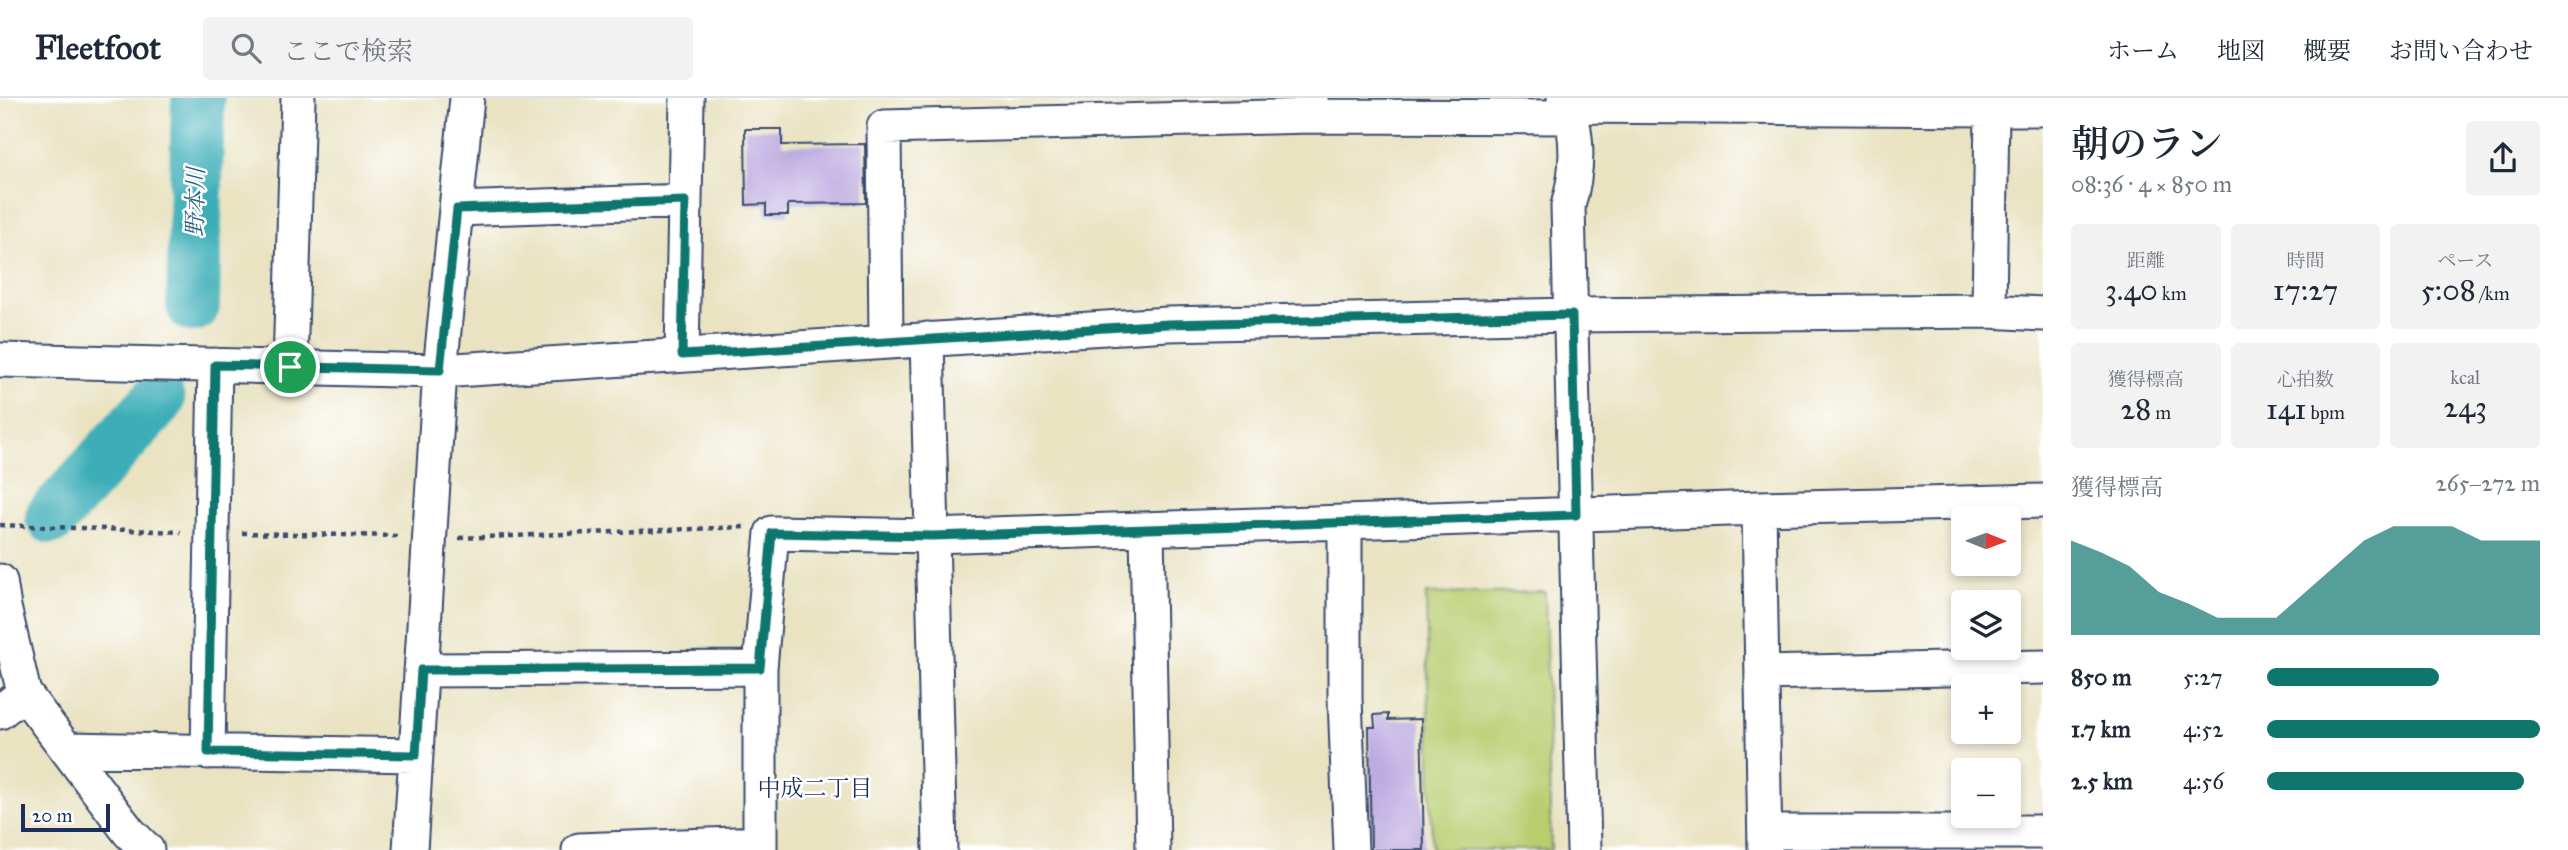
<!DOCTYPE html>
<html lang="ja">
<meta charset="utf-8">
<style>
:root{--surface:#fff;--page:#f2f2f3;--text:#1f2937;--muted:#747a83;--line:#e0e1e3;--accent:#0f766e}
body{margin:0;font-family:"IM FELL Great Primer","Noto Serif JP",serif;background:var(--page);color:var(--text);height:100vh;display:flex;flex-direction:column;font-size:26px;white-space:nowrap}
*{box-sizing:border-box;margin:0}
p{font-size:23px;color:var(--muted)}
.icon{flex:none;width:38px;height:38px;fill:none;stroke:currentColor;stroke-width:2;stroke-linecap:round;stroke-linejoin:round}
.map{position:relative;flex:1;overflow:hidden}
.drawer{display:flex;flex-direction:column;background:var(--surface);width:525px}
.drawer>*{flex:none}
.needle{width:46px;rotate:91deg}
.tools{position:absolute;left:1951px;top:408px;display:grid;gap:14px}
.tools a{display:grid;place-items:center;width:70px;height:70px;border-radius:7px;background:var(--surface);box-shadow:0 4px 10px #0003;font-size:35px}
.scale{position:absolute;left:21px;bottom:18px;width:89px;box-sizing:border-box;padding-left:7px;border:4px solid #1b2f5e;border-top:0;font-size:19px;line-height:24px;white-space:nowrap;color:#1b2f5e;-webkit-text-stroke:5px #fff;paint-order:stroke}
.pin{position:absolute;display:grid;place-items:center;width:60px;height:60px;color:#fff;margin:-30px;border:4px solid #fff;border-radius:50%;box-shadow:0 2px 7px #0007}
.round{display:grid;place-items:center;flex:none;width:74px;height:74px;border-radius:7px;background:var(--page)}
.head{display:flex;align-items:center;justify-content:space-between;height:119px;padding:0 28px}
h1{font-size:38px;font-weight:600;line-height:52px}
.stats{display:grid;grid-template-columns:repeat(3,1fr);gap:10px;height:119px;padding:7px 28px}
.stats div{display:grid;align-content:center;border-radius:7px;background:var(--page);text-align:center}
.stats b{font-size:30px;font-weight:600}
.stats small{font-size:19px;font-weight:400}
.stats p{font-size:19px}
.chart{height:196px;padding:14px 28px}
.chart p{display:flex;justify-content:space-between}
.chart svg{width:100%;height:126px;margin-top:7px;fill:var(--accent);opacity:.7}
ul{padding:0 28px;list-style:none;font-size:23px}
li{display:grid;grid-template-columns:112px 84px 1fr;align-items:center;height:52px}
li i{height:18px;border-radius:9px;background:var(--accent)}
header{display:flex;align-items:center;gap:42px;box-sizing:border-box;height:98px;padding:0 35px;background:var(--surface);border-bottom:2px solid var(--line)}
header strong{font-size:33px}
nav{display:flex;gap:38px;margin-inline-start:auto;font-size:24px}
.search{width:490px;height:63px;background:var(--page);display:flex;align-items:center;gap:18px;box-sizing:border-box;padding:0 24px;border-radius:7px;color:var(--muted);font-size:26px}
main{display:flex;flex:1;min-height:0}
.map>svg:first-child{display:block}
.green{fill:#b9cd71;stroke:#6a7e68;stroke-width:2}
.lines{fill:none;stroke-linecap:round;stroke-linejoin:round}
.river{stroke:#3daeb7;stroke-width:54}
.building{fill:#baa8df}
.minor-casing{stroke:#3a4a6d;stroke-width:37}
.path{stroke:#3a4a6d;stroke-width:4.5;stroke-dasharray:5 5;stroke-linecap:butt}
.minor{stroke:#fff;stroke-width:33}
.route-casing{stroke:#fff;stroke-width:14}
.route{stroke:#0f766e;stroke-width:9}
.labels{text-anchor:middle;dominant-baseline:central;stroke-width:5;stroke-linejoin:round;paint-order:stroke}
.water-label{font-size:23px;font-style:italic;fill:#296282;stroke:#fff}
.neighbourhood-label{font-size:23px;fill:#1b2f5e;stroke:#fff}
</style>
<header>
<strong>Fleetfoot</strong>
<div class="search"><svg class="icon" aria-label="search" viewBox="0 0 24 24"><circle cx="10" cy="10" r="6"/><path d="M15 15l6 6"/></svg>ここで検索</div>
<nav><a>ホーム</a><a>地図</a><a>概要</a><a>お問い合わせ</a></nav>
</header>
<main>
<div class="map">
<svg width="2043" height="752" viewBox="0 0 2043 752">
<rect width="100%" height="100%" fill="#fff"/>
<filter id="ink" filterUnits="userSpaceOnUse"><feTurbulence type="fractalNoise" baseFrequency=".0143" numOctaves="2"/><feDisplacementMap in="SourceGraphic" scale="14" xChannelSelector="R" yChannelSelector="G"/><feConvolveMatrix kernelMatrix="1 2 1 2 8 2 1 2 1" color-interpolation-filters="sRGB"/></filter>
<filter id="wash" filterUnits="userSpaceOnUse"><feTurbulence type="fractalNoise" baseFrequency=".00686" numOctaves="4" result="noise"/><feDisplacementMap in="SourceGraphic" scale="28" xChannelSelector="R" yChannelSelector="G"/><feGaussianBlur stdDeviation="1.57" result="paint"/><feColorMatrix in="noise" values="0 0 0 0 0 0 0 0 0 0 0 0 0 0 0 0 0 1.4 0 .05"/><feComposite in="paint" operator="in"/></filter>
<g filter="url(#wash)">
<rect width="100%" height="100%" fill="#e9e3c2"/>
<path class="green" d="M1545,494L1551,752H1432L1426,496Z"/>
<g class="lines">
<path class="river" d="M193,207L198,0
M52,419L158,302"/>
</g>
<g id="blocks">
<path class="building" d="M745,31H782V47L865,46L866,105L788,106V117H766V106L746,107Z
M1388,616V622L1421,621L1424,752H1371L1369,629H1375L1374,617Z"/>
</g>
</g>
<g filter="url(#ink)">
<use href="#blocks" fill-opacity="0" stroke="#3a4a6d" stroke-width="2"/>
<g class="lines">
<g class="minor-casing">
<path id="minor" d="M1311,0V18L1569,19
M1564,0C1564,12 1571,20 1574,31C1578,56 1575,84 1568,108L1584,752
M1564,8L1992,11V0
M457,111L685,103
M1989,213L1992,11H2043
M927,241L940,752
M886,243L884,29L1311,18
M682,257L687,0
M0,262L440,273L1168,226L1572,217L1989,213L2043,216
M290,269L298,0
M1759,410L1765,752
M1345,425V600L1351,752
M1147,431L1153,752
M0,483L4,509L24,595L129,734L147,752
M421,572L760,570
M1763,575L2043,569
M0,614L24,595
M66,651L416,657
M208,654L215,267
M1765,734H2043
M410,752L440,273L467,0
M579,752L760,745
M760,752V570L772,435L933,438L1759,410L2043,403"/>
</g>
<path class="path" d="M0,427L181,434
M242,435L398,438
M459,440L744,429"/>
<use href="#minor" class="minor"/>
</g>
</g>
<g class="lines" filter="url(#ink)">
<g class="route-casing">
<path id="route" d="M685,103L682,257L1168,226L1572,217L1576,417L933,438L772,435L760,570L421,572L416,657L208,654L215,267L440,272L457,111Z"/>
</g>
<use href="#route" class="route"/>
</g>
<g class="labels">
<g class="water-label">
<text transform="translate(195 104) rotate(-89)">野本川</text>
</g>
<g class="neighbourhood-label">
<text x="815" y="690">中成二丁目</text>
</g>
</g>
</svg>
<div class="tools">
<a><svg class="needle" viewBox="-14 -14 28 28"><path d="M0-13l5 13h-10z" fill="#e53935"/><path d="M0 13l5-13h-10z" fill="#747a83"/></svg></a>
<a><svg class="icon" aria-label="layers" viewBox="0 0 24 24"><path d="M12 4l9 5-9 5-9-5zM3 14l9 5 9-5"/></svg></a>
<a>+</a>
<a>−</a>
</div>
<div class="scale">20 m</div>
<div class="pin" style="left:290px;top:269px;background:#1e9e55"><svg class="icon" aria-label="arrive" viewBox="0 0 24 24"><path d="M6 21V4h12l-3 4 3 4H6"/></svg></div>
</div>
<section class="drawer">
<div class="head"><div><h1>朝のラン</h1><p>08:36 · 4 × 850 m</p></div><a class="round"><svg class="icon" aria-label="share" viewBox="0 0 24 24"><path d="M12 15V3M7 8l5-5 5 5M5 13v7h14v-7"/></svg></a></div>
<div class="stats">
<div><p>距離</p><b>3.40<small> km</small></b></div>
<div><p>時間</p><b>17:27</b></div>
<div><p>ペース</p><b>5:08<small> /km</small></b></div>
</div>
<div class="stats">
<div><p>獲得標高</p><b>28<small> m</small></b></div>
<div><p>心拍数</p><b>141<small> bpm</small></b></div>
<div><p>kcal</p><b>243</b></div>
</div>
<div class="chart"><p><span>獲得標高</span>265–272 m</p>
<svg viewBox="0 0 160 44" preserveAspectRatio="none"><path d="M0 44V11L10 15L20 20L30 29L40 33L50 38L60 38L70 38L80 29L90 20L100 11L110 6L120 6L130 6L140 11L150 11L160 11V44z"/></svg>
</div>
<ul>
<li><b>850 m</b>5:27<i style="width:63%"></i></li>
<li><b>1.7 km</b>4:52<i style="width:100%"></i></li>
<li><b>2.5 km</b>4:56<i style="width:94%"></i></li>
</ul>
</section>
</main>
